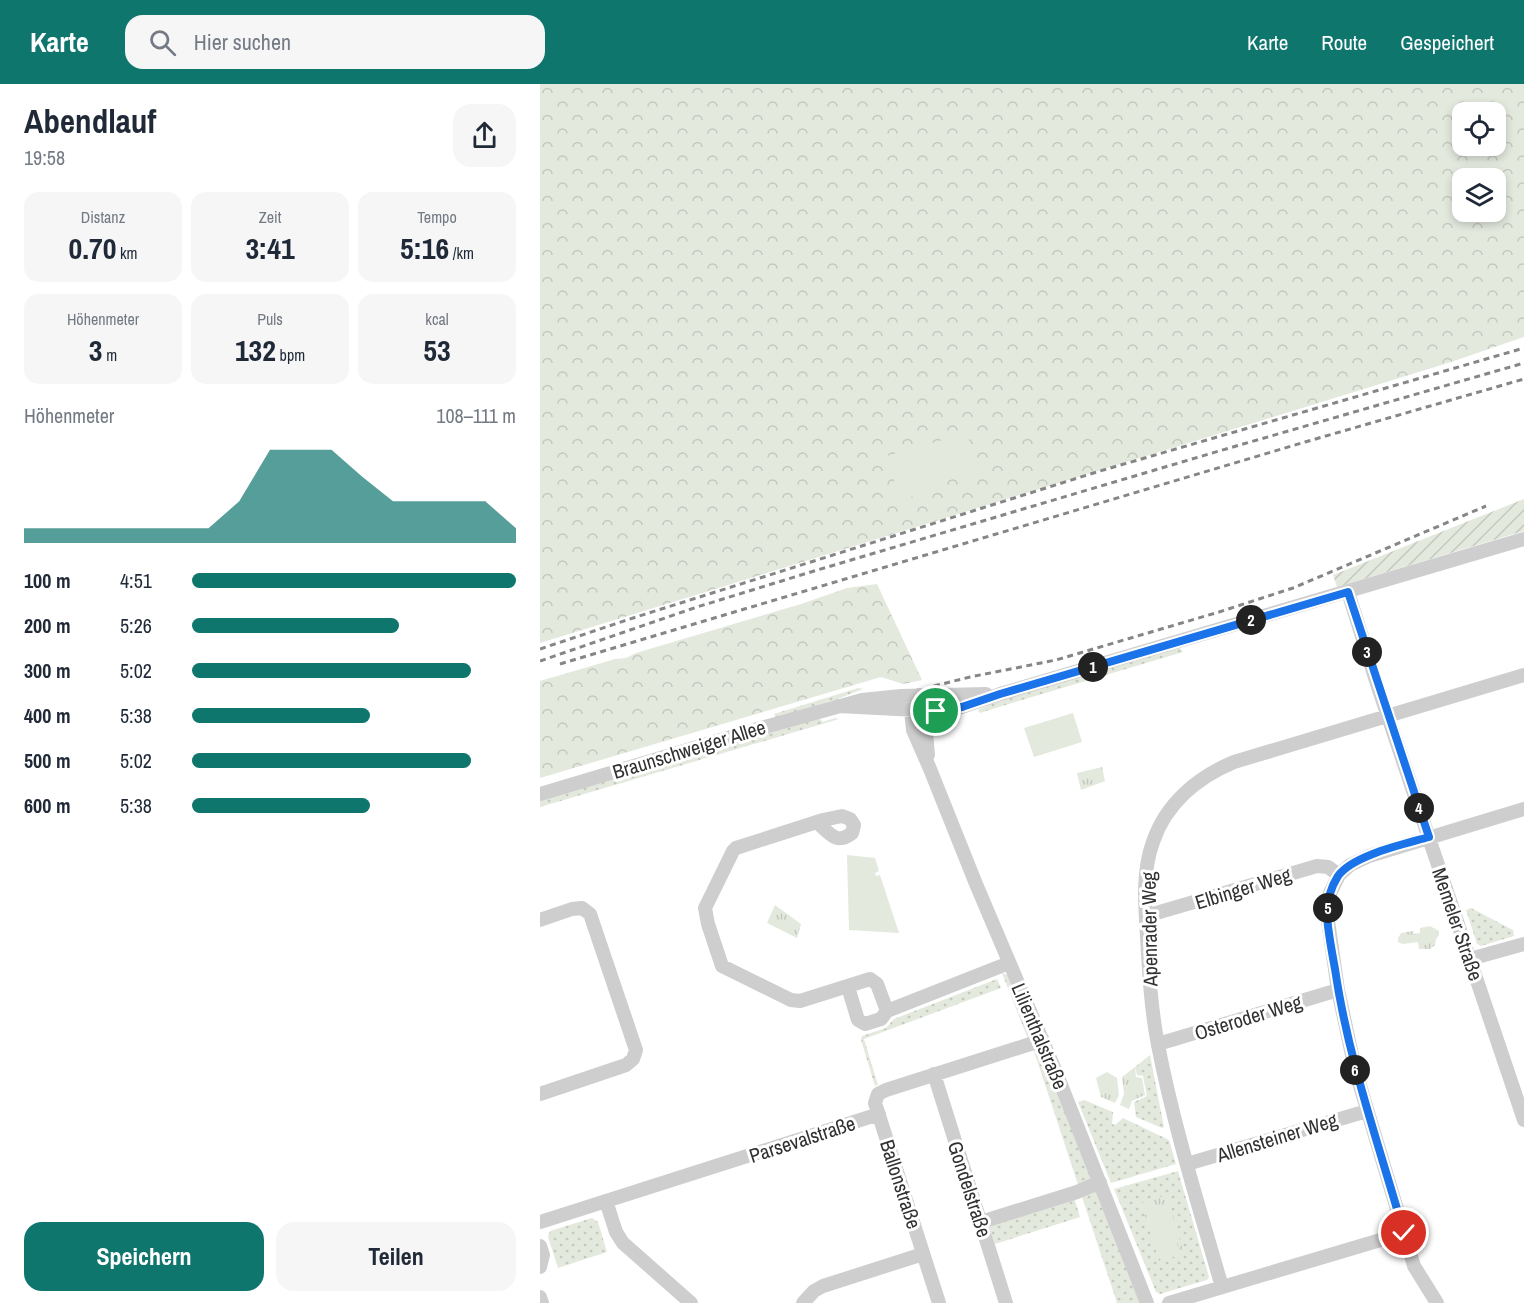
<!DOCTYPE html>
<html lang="de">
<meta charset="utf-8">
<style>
:root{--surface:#fff;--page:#f6f6f7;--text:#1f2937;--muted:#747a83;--accent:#0f766e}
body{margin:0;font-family:"Archivo Narrow",sans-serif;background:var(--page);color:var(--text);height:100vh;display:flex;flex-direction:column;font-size:22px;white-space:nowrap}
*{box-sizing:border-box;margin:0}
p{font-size:20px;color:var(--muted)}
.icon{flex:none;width:33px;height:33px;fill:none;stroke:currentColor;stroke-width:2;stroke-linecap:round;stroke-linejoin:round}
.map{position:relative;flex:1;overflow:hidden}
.panel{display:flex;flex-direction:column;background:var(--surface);width:540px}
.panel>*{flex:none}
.tools{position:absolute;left:912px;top:18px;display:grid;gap:12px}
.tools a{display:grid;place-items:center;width:54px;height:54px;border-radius:12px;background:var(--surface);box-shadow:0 3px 9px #0003;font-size:30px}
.pin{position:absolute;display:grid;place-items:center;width:51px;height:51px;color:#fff;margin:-26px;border:3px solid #fff;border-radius:50%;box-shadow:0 2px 6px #0007}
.km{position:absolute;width:30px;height:30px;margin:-15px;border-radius:50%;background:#222;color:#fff;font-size:16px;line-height:30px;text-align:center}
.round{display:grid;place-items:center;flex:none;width:63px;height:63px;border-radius:18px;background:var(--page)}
.summary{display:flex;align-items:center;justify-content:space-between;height:102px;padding:0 24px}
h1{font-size:33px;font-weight:700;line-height:45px}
.metrics{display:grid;grid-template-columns:repeat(3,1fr);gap:9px;height:102px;padding:6px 24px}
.metrics div{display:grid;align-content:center;border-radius:15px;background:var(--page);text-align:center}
.metrics b{font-size:30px;font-weight:700}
.metrics small{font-size:16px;font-weight:400}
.metrics p{font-size:16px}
.chart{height:168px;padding:12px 24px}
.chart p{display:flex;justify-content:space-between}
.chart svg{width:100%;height:108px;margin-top:6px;fill:var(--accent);opacity:.7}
.primary-button{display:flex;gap:12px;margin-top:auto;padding:12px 24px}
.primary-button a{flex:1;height:69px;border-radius:18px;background:var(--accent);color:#fff;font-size:24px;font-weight:700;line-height:69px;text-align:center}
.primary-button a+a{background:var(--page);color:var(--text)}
ul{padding:0 24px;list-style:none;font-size:20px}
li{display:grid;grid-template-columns:96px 72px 1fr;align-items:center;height:45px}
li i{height:15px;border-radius:8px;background:var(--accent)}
header{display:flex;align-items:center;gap:36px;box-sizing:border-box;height:84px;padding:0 30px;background:var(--accent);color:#fff}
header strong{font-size:28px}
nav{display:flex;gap:33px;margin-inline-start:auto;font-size:21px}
.search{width:420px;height:54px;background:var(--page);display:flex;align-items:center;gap:15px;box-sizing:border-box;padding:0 21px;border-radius:18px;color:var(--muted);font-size:22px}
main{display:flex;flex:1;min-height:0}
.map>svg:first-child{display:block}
.grass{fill:url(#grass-dots)}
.forest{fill:url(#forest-crowns);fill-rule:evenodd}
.park{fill:url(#park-tufts)}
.garden{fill:url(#garden-furrows)}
.pitch{fill:#e4e9de}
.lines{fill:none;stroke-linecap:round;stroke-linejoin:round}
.minor{stroke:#cecece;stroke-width:14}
.rail{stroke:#868686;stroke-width:3;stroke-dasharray:6 4.5;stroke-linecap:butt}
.route-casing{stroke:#fff;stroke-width:12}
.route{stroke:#1a73e8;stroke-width:8}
.labels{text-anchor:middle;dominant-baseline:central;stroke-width:6;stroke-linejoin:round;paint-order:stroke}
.street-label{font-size:20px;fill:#313131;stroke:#fff}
</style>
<header>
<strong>Karte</strong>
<div class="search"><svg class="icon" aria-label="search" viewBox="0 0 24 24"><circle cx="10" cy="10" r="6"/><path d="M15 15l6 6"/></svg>Hier suchen</div>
<nav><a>Karte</a><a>Route</a><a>Gespeichert</a></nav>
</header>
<main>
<section class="panel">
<div class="summary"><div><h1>Abendlauf</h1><p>19:58</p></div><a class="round"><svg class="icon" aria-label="share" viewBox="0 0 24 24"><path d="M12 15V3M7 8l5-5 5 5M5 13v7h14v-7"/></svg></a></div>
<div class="metrics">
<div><p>Distanz</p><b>0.70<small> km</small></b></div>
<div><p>Zeit</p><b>3:41</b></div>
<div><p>Tempo</p><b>5:16<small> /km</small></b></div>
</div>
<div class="metrics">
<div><p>Höhenmeter</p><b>3<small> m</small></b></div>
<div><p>Puls</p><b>132<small> bpm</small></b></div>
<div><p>kcal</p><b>53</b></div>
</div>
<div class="chart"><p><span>Höhenmeter</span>108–111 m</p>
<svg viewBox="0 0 160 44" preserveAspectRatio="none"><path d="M0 44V38L10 38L20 38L30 38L40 38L50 38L60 38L70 27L80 6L90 6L100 6L110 17L120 27L130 27L140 27L150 27L160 38V44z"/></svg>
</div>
<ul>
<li><b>100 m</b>4:51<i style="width:100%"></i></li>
<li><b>200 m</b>5:26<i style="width:64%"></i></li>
<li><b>300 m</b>5:02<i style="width:86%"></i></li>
<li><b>400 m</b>5:38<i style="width:55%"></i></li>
<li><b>500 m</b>5:02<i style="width:86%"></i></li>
<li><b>600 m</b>5:38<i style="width:55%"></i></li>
</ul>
<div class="primary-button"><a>Speichern</a><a>Teilen</a></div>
</section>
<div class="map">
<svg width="984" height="1219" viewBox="0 0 984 1219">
<defs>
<pattern id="grass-dots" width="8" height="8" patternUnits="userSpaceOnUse" patternTransform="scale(1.5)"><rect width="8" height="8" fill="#e4e9de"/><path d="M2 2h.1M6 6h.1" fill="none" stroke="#c4c8bf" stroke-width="1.8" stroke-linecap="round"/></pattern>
<pattern id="forest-crowns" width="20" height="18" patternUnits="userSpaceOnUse" patternTransform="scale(1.5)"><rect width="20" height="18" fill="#e4e9de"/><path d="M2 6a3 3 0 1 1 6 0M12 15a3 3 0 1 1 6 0" fill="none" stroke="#c4c8bf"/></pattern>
<pattern id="park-tufts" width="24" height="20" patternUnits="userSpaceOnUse" patternTransform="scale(1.5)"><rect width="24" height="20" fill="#e4e9de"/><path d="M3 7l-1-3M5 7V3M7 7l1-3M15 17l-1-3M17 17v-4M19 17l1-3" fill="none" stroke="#c4c8bf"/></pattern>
<pattern id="garden-furrows" width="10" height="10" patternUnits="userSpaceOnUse" patternTransform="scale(1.5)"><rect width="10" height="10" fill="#e4e9de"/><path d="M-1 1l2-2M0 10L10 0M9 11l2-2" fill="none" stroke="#c4c8bf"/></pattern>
</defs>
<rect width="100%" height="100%" fill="#fff"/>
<path class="grass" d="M639,563L643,568L462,622L440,629L438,626L461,615Z
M318,604L323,605L295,616L236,634L234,630Z
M278,633L283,638L295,634L299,635L0,723V716Z
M931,824L973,846L974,852L941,862L937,860L926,826Z
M462,889L468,891L493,947L488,955Z
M457,895L461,904L324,955L338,1001L335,1002L321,956L322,952L346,944L354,935Z
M493,964L502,967L602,1219H577Z
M610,971L624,1043L622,1044L596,1033L594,1018L607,1012L603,992L597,991L595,983Z
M544,1016L573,1028L572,1040L575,1041L583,1034L629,1056L636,1080L571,1099L538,1018Z
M638,1087L669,1193L667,1196L620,1210L616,1208L574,1105Z
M534,1113L540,1133L455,1160L449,1141Z
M52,1134L58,1138L67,1168L18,1184L8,1153L10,1147Z"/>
<path class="forest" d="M0,0H984V253L908,279L0,559ZM922,28H956V62H922ZM922,94H956V128H922Z
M337,500L382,596L363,600L341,593L0,694V597L75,575L86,574L96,569L261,520L307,504Z"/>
<path class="park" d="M562,683L565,697L541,706L537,689Z
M235,821L261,840L257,854L227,839Z
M890,842L899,847V851L896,855L895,861L890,865H879L878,858L863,860L858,858V854L861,849L873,847L874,850L880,849V844Z
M595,983L596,993L602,994L605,1011L592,1017L589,1025L580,1021L584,1010L582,993Z
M567,988L577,994L579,1011L575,1019L561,1013L556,994Z
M623,1112L628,1113L630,1117L631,1125L644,1170L619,1177L601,1119Z"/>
<path class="garden" d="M984,415V447L797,503L793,491Z"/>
<path class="pitch" d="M427,349L438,387L406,397L407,403L360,416L347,372Z
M533,629L542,658L494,673L484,644Z
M307,771L335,774L339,787L335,789L336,792L340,791L359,849L309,846Z
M628,1129L639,1166L620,1172L609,1134Z"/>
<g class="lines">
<path class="minor" d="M808,508L836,597L984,1036
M379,611L371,626L373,646L390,685L436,800L518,993L607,1219
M381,619L384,627L388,671
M298,622L396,627L422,623L460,610L984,455
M0,710L221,644L322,616L361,612L446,610
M278,739C290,750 297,761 312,749L314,741L310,735L302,732L283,736L196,764L193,767L165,824L168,840L182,882L251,916L260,917L330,895L337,900L347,927
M606,832L777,782L788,783L799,791
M0,836L32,825L42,824L50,830L96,966L93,975L86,981L0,1010
M930,875L984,860
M308,903L318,936L325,940L341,935L347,927L469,879
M618,960L798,906
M394,990L466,1219
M647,1080L827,1027
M66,1117L76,1148L83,1159L151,1219
M0,1138L339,1030
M441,1138L537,1108L560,1098
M0,1162L3,1171L0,1183
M682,1203C659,1123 634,1043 618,961C611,925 609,889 607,852C605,821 602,788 613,758C626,719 658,693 694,678L984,591
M0,1213L2,1219
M263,1219L274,1207L283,1202L383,1170
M399,1219L335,1019L338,1010L346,1006L503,956
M629,1219L864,1149
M897,1219L874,1182L815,985L798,906L787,830L790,809L799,791L810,781L829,772L984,725"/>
<path class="rail" d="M0,565L96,533L560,387L984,264
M0,577L157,523L274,487L679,367L984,279
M20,580L765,358L984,295
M394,602L430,593L516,576L679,528L753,504L946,422"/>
</g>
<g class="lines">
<g class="route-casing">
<path id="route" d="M396,627L422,623L460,610L808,508L889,753C865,760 813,771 798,792C791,803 787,818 787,831C788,849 792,868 795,885C808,975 839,1061 864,1149"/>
</g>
<use href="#route" class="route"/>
</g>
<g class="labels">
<g class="street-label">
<text transform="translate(149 665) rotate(-17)">Braunschweiger Allee</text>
<text transform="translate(703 804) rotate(-17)">Elbinger Weg</text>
<text transform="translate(918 840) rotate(71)">Memeler Straße</text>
<text transform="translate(609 845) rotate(-91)">Apenrader Weg</text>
<text transform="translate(708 933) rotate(-17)">Osteroder Weg</text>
<text transform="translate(500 952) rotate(67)">Lilienthalstraße</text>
<text transform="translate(737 1053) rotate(-17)">Allensteiner Weg</text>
<text transform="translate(262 1055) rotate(-18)">Parsevalstraße</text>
<text transform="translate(361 1100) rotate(72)">Ballonstraße</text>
<text transform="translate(430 1105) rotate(72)">Gondelstraße</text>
</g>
</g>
</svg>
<div class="tools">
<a><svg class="icon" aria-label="locate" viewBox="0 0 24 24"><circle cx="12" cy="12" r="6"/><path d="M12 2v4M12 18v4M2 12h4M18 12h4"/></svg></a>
<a><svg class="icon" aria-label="layers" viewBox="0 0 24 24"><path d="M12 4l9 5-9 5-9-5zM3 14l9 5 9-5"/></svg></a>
</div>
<div class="pin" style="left:396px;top:627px;background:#1e9e55"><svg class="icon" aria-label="arrive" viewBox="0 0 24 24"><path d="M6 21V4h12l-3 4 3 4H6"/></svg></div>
<div class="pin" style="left:864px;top:1149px;background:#d93025"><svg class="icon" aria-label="check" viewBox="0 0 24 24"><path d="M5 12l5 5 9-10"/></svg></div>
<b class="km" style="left:553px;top:583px">1</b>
<b class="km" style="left:711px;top:536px">2</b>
<b class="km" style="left:827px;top:568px">3</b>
<b class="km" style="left:879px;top:724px">4</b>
<b class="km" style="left:788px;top:824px">5</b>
<b class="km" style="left:815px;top:986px">6</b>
</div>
</main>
